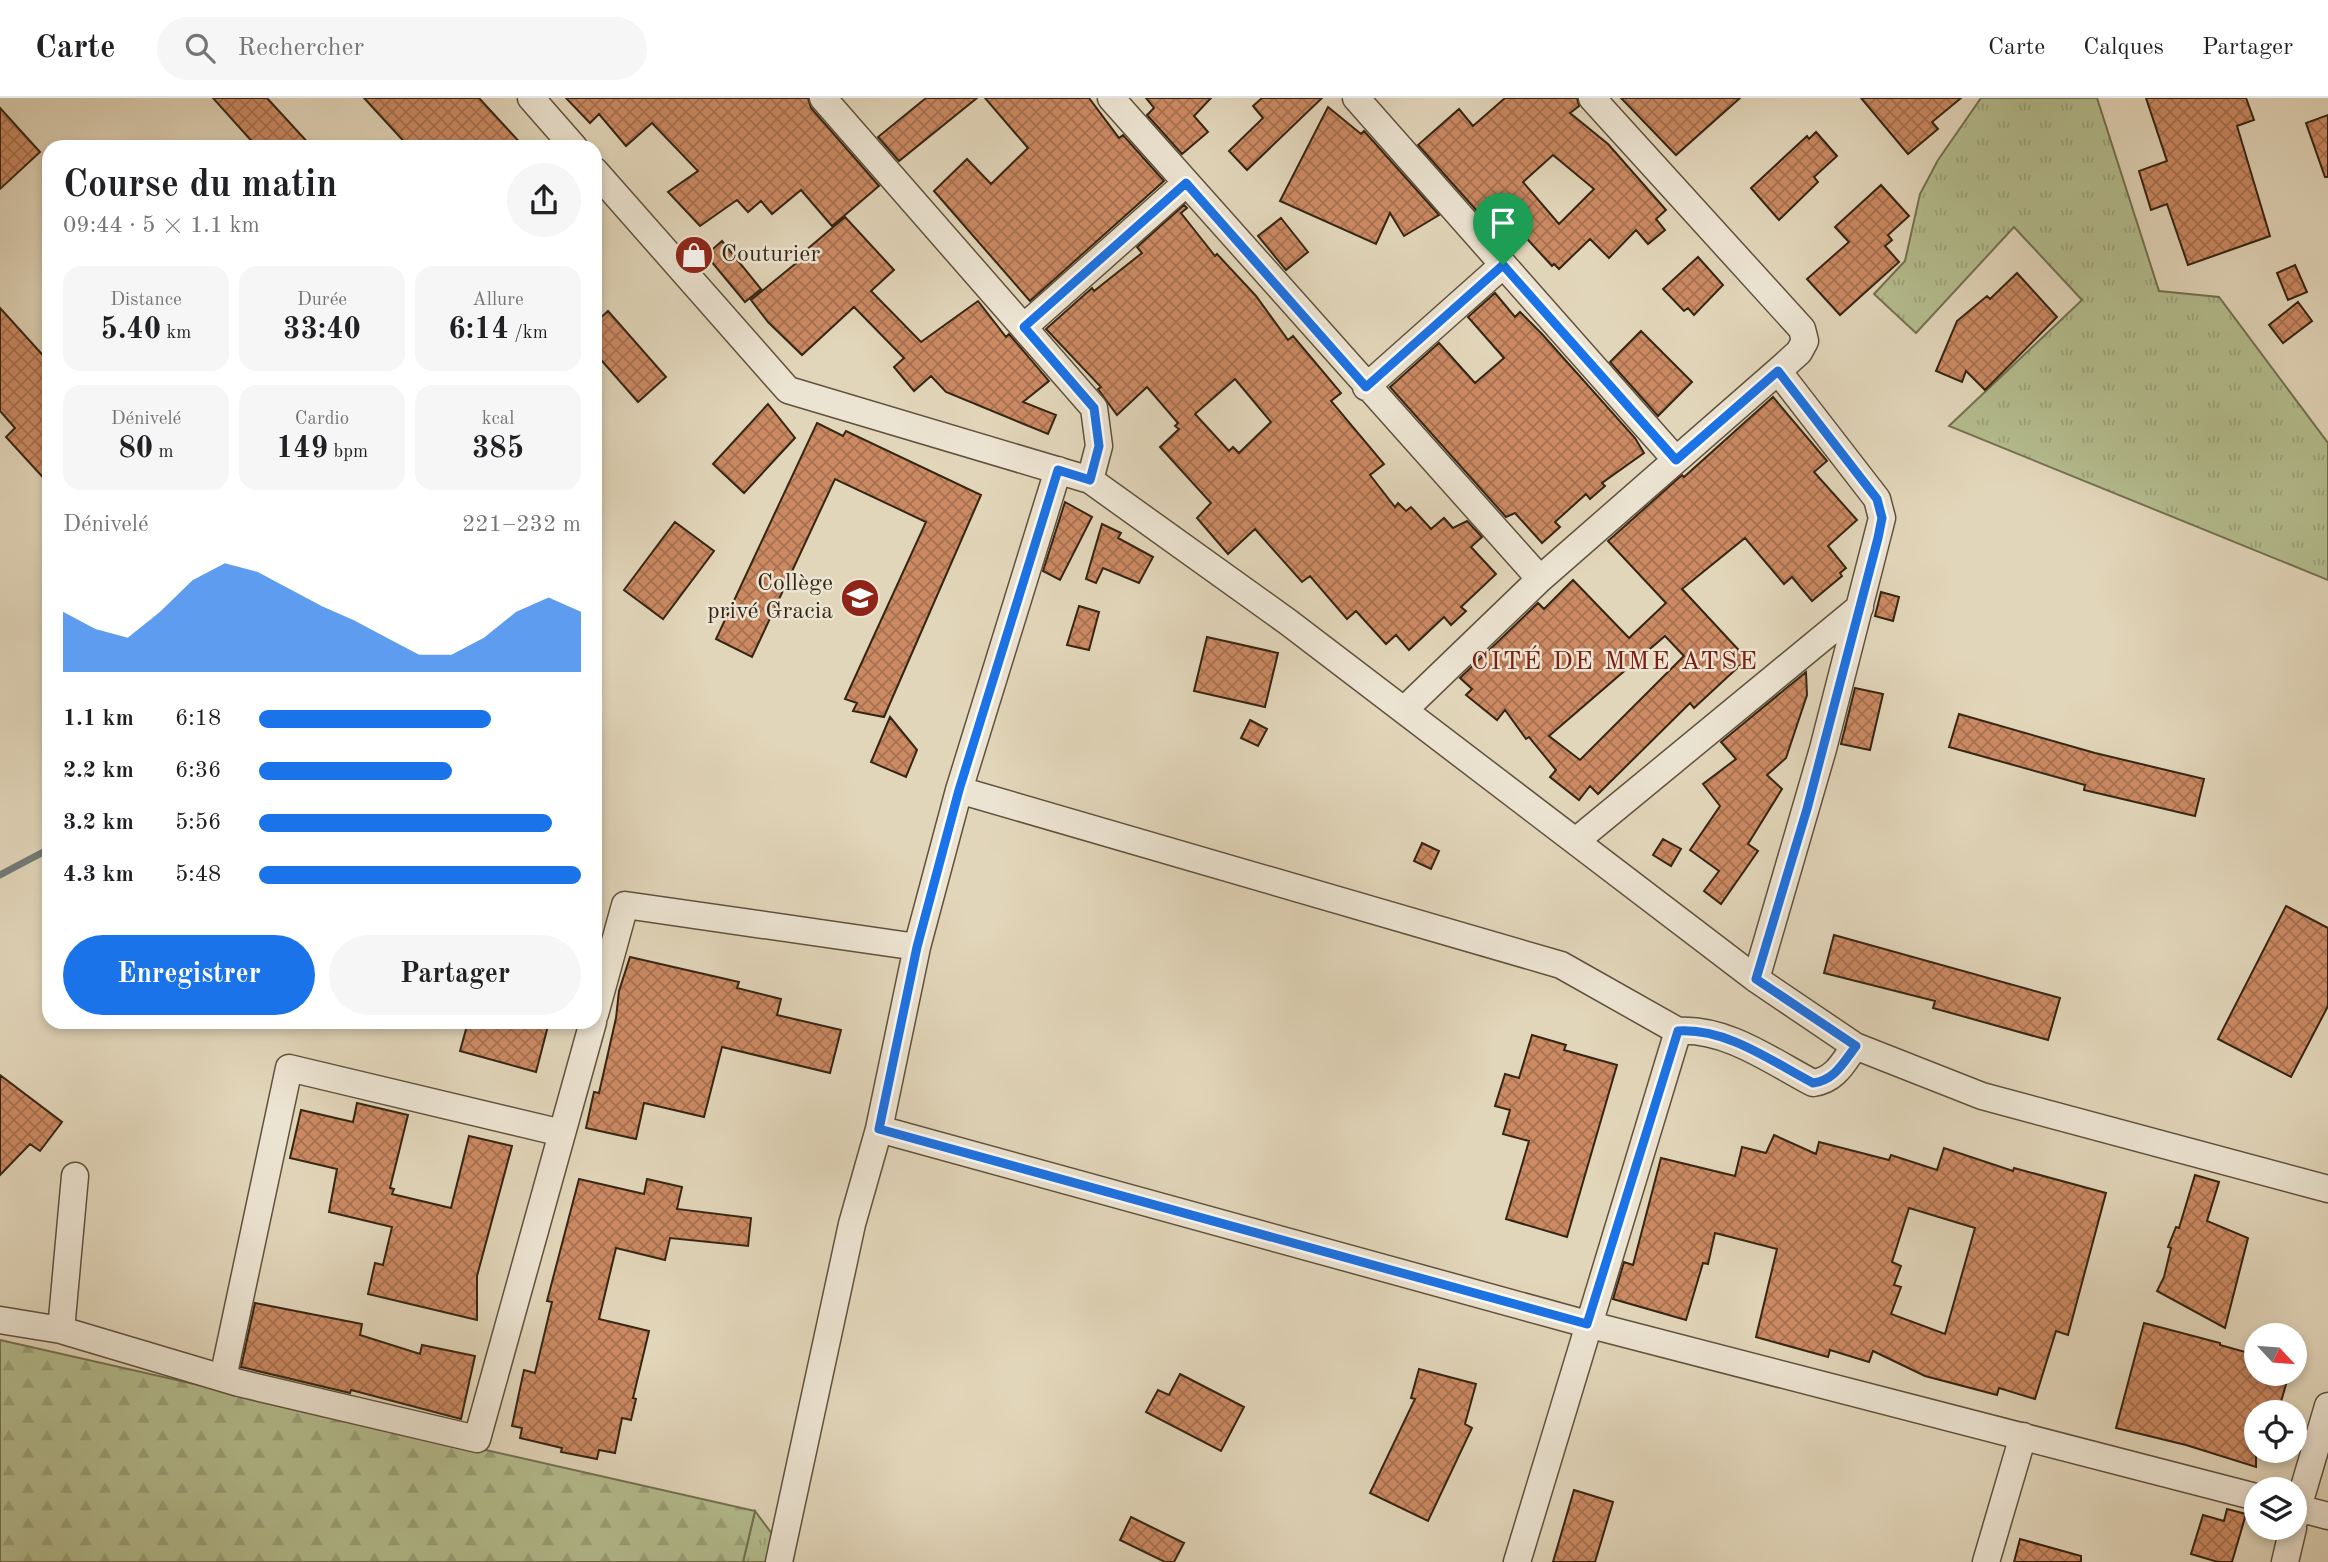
<!DOCTYPE html>
<html lang="fr">
<meta charset="utf-8">
<style>
:root{--surface:#fff;--page:#f6f6f6;--text:#202124;--muted:#757577;--line:#e0e0e0;--accent:#1a73e8}
body{margin:0;font-family:"Old Standard TT",serif;background:var(--page);color:var(--text);height:100vh;display:flex;flex-direction:column;font-size:26px;white-space:nowrap}
*{box-sizing:border-box;margin:0}
p{font-size:23px;color:var(--muted)}
.icon{flex:none;width:38px;height:38px;fill:none;stroke:currentColor;stroke-width:2;stroke-linecap:round;stroke-linejoin:round}
.map{position:relative;flex:1;overflow:hidden}
.sheet{position:absolute;left:42px;top:42px;width:560px;height:889px;display:flex;flex-direction:column;background:var(--surface);border-radius:21px;box-shadow:0 4px 10px #0003}
.sheet>*{flex:none}
.needle{width:46px;rotate:116deg}
.fabs{position:absolute;left:2244px;top:1225px;display:grid;gap:14px}
.fabs a{display:grid;place-items:center;width:63px;height:63px;border-radius:50%;background:var(--surface);box-shadow:0 4px 10px #0003;font-size:35px}
.pin{position:absolute;display:grid;place-items:center;width:60px;height:60px;color:#fff;margin:-72px -30px;border-radius:50% 50% 50% 0;rotate:-45deg;box-shadow:0 0 7px #0007}
.pin .icon{rotate:45deg}
.round{display:grid;place-items:center;flex:none;width:74px;height:74px;border-radius:37px;background:var(--page)}
.summary{display:flex;align-items:center;justify-content:space-between;height:119px;padding:0 21px}
h1{font-size:38px;font-weight:600;line-height:52px}
.stats{display:grid;grid-template-columns:repeat(3,1fr);gap:10px;height:119px;padding:7px 21px}
.stats div{display:grid;align-content:center;border-radius:18px;background:var(--page);text-align:center}
.stats b{font-size:30px;font-weight:600}
.stats small{font-size:19px;font-weight:400}
.stats p{font-size:19px}
.chart{height:196px;padding:14px 21px}
.chart p{display:flex;justify-content:space-between}
.chart svg{width:100%;height:126px;margin-top:7px;fill:var(--accent);opacity:.7}
.action{display:flex;gap:14px;margin-top:auto;padding:14px 21px}
.action a{flex:1;height:80px;border-radius:42px;background:var(--accent);color:#fff;font-size:28px;font-weight:600;line-height:80px;text-align:center}
.action a+a{background:var(--page);color:var(--text)}
ul{padding:0 21px;list-style:none;font-size:23px}
li{display:grid;grid-template-columns:112px 84px 1fr;align-items:center;height:52px}
li i{height:18px;border-radius:9px;background:var(--accent)}
header{display:flex;align-items:center;gap:42px;box-sizing:border-box;height:98px;padding:0 35px;background:var(--surface);border-bottom:2px solid var(--line)}
header strong{font-size:33px}
nav{display:flex;gap:38px;margin-inline-start:auto;font-size:24px}
.search{width:490px;height:63px;background:var(--page);display:flex;align-items:center;gap:18px;box-sizing:border-box;padding:0 24px;border-radius:38px;color:var(--muted);font-size:26px}
.map>svg:first-child{display:block}
.grass{fill:url(#grass-tufts);stroke:#747151;stroke-width:2}
.forest{fill:url(#forest-firs);stroke:#747151;stroke-width:2}
.lines{fill:none;stroke-linecap:round;stroke-linejoin:round}
.stream{stroke:#727c78;stroke-width:7}
.building{fill:url(#building-cross-hatch);stroke:#352513;stroke-width:2;fill-rule:evenodd}
.minor-casing{stroke:#60513d;stroke-width:29}
.minor{stroke:#ece4d2;stroke-width:26}
.route-casing{stroke:#fff;stroke-width:14}
.route{stroke:#1a73e8;stroke-width:9}
.labels{text-anchor:middle;dominant-baseline:central;stroke-width:5;stroke-linejoin:round;paint-order:stroke}
.poi-label{font-size:24px;fill:#352513;stroke:#ece4d2;text-anchor:start}
.neighbourhood-label{font-size:26px;letter-spacing:2px;fill:#7a1f14;stroke:#ece4d2}
</style>
<header>
<strong>Carte</strong>
<div class="search"><svg class="icon" aria-label="search" viewBox="0 0 24 24"><circle cx="10" cy="10" r="6"/><path d="M15 15l6 6"/></svg>Rechercher</div>
<nav><a>Carte</a><a>Calques</a><a>Partager</a></nav>
</header>
<div class="map">
<svg width="2328" height="1464" viewBox="0 0 2328 1464">
<defs>
<pattern id="grass-tufts" width="24" height="20" patternUnits="userSpaceOnUse" patternTransform="scale(1.75)"><rect width="24" height="20" fill="#b4bd8f"/><path d="M3 7l-1-3M5 7V3M7 7l1-3M15 17l-1-3M17 17v-4M19 17l1-3" fill="none" stroke="#9ba27a"/></pattern>
<pattern id="forest-firs" width="22" height="20" patternUnits="userSpaceOnUse" patternTransform="scale(1.75)"><rect width="22" height="20" fill="#b4bd8f"/><path d="M5 1l3.5 6h-7zM16 11l3.5 6h-7z" fill="#9ba27a"/></pattern>
<pattern id="building-cross-hatch" width="8" height="8" patternUnits="userSpaceOnUse" patternTransform="scale(1.75)"><rect width="8" height="8" fill="#cc8a63"/><path d="M0 0l8 8M0 8l8-8" fill="none" stroke="#a67150"/></pattern>
</defs>
<rect width="100%" height="100%" fill="#e2d6ba"/>
<filter id="stains"><feTurbulence type="fractalNoise" baseFrequency=".00286" numOctaves="4"/><feColorMatrix values="0 0 0 0 .2 0 0 0 0 .09 0 0 0 0 .02 0 0 0 .5 -.17"/></filter>
<radialGradient id="worn" r=".72"><stop offset=".6" stop-color="#630" stop-opacity="0"/><stop offset="1" stop-color="#630" stop-opacity=".3"/></radialGradient>
<path class="grass" d="M1981,0H2097L2159,193L2219,199L2328,345V482L1949,328L2082,202L2014,129L1916,235L1874,196L1905,163L1920,96L1938,62Z
M755,1413L793,1464H743Z"/>
<path class="forest" d="M0,1242L755,1413L743,1464H0Z"/>
<g class="lines">
<path class="stream" d="M0,777L49,751"/>
</g>
<path class="building" d="M213,0H267L312,49H257Z
M364,0H479L524,49H409Z
M566,0H808L811,10L879,88L832,128L801,92L772,116L761,103L748,114L737,102L700,128L668,94L698,73L652,25L626,48L599,16L590,25Z
M926,0H977L899,63L878,39Z
M985,0H1089L1119,40L1123,37L1164,83L1030,203L934,93L967,61L991,86L1028,50Z
M1146,0H1211L1194,18L1208,34L1182,56L1147,17L1154,10Z
M1262,0H1322L1247,72L1229,53L1263,20L1253,8Z
M1505,0H1577L1579,8L1570,15L1608,46L1666,112L1656,121L1665,132L1648,146L1636,132L1609,160L1590,141L1559,171L1554,166L1552,168L1517,130L1503,142L1418,47L1459,11L1473,28ZM1553,57L1594,91L1559,126L1523,84Z
M1621,0H1740L1676,57Z
M1861,0H1961L1932,24L1938,31L1908,56Z
M2146,0H2246L2254,22L2237,28L2270,138L2188,167L2167,106L2151,112L2139,73L2167,63Z
M1328,9L1361,36L1364,33L1439,117L1404,138L1390,115L1376,146L1280,103Z
M0,10L40,54L0,91Z
M2328,17V79H2325L2306,25Z
M1816,34L1837,58L1814,79L1818,84L1779,122L1751,90L1807,38L1809,41Z
M1881,87L1909,118L1888,137L1892,142L1885,148L1899,164L1840,217L1807,181L1849,144L1835,129Z
M1184,107L1187,110L1181,115L1215,158L1217,156L1256,198L1288,242L1293,238L1341,295L1331,303L1384,366L1370,377L1395,409L1398,405L1406,413L1411,409L1431,431L1444,420L1453,430L1467,423L1482,439L1471,449L1496,476L1461,509L1466,513L1451,527L1444,519L1409,552L1396,537L1386,546L1356,513L1347,521L1310,478L1302,484L1255,431L1228,456L1197,420L1211,405L1160,349L1179,331L1175,328L1178,325L1147,289L1117,317L1098,291L1101,289L1046,231L1092,190L1094,193L1142,155L1137,149ZM1235,281L1271,324L1239,355L1233,349L1229,353L1195,316Z
M845,119L894,172L871,193L921,244L978,203L1006,239L1009,236L1049,283L1023,304L1056,317L1048,336L946,294L931,278L914,293L894,269L904,260L854,209L802,257L768,224L751,202L806,157L804,154Z
M1281,120L1308,154L1286,172L1258,138Z
M722,143L761,191L745,204L706,157Z
M1698,159L1723,187L1694,217L1688,210L1684,213L1663,191Z
M2295,167L2307,194L2288,202L2277,175Z
M2017,175L2057,219L1985,292L1966,273L1962,284L1936,273L1957,223L1987,198L1990,201Z
M1495,195L1515,219L1520,214L1542,236L1635,340L1644,355L1602,385L1605,388L1590,401L1586,396L1555,424L1560,429L1542,445L1515,415L1506,419L1390,289L1439,245L1475,285L1504,260L1468,219Z
M2298,204L2312,223L2283,245L2269,227Z
M0,210L49,264V386L6,339L15,330L0,313Z
M608,213L666,279L638,304L595,255V225Z
M1641,233L1692,284L1658,318L1610,264Z
M1773,299L1827,363L1814,374L1857,422L1828,448L1846,470L1840,475L1842,478L1812,503L1792,479L1784,486L1745,440L1682,491L1747,561L1694,610L1690,605L1598,696L1590,688L1579,702L1550,679L1556,672L1529,639L1526,641L1505,612L1497,622L1466,597L1472,591L1460,580L1538,505L1544,511L1573,482L1629,540L1666,505L1608,443L1682,377L1684,379ZM1665,538L1684,558L1580,662L1549,638Z
M768,306L795,340L744,395L713,366Z
M817,325L843,338L846,333L981,397L884,619L853,613L857,605L845,601L926,424L835,381L752,559L716,541Z
M1065,404L1092,419L1060,482L1043,473Z
M675,424L714,453L663,521L624,492Z
M1102,426L1121,435L1118,440L1153,459L1139,485L1103,470L1096,485L1086,481Z
M1881,494L1899,499L1893,523L1875,518Z
M1079,508L1099,514L1089,552L1067,547Z
M1207,539L1278,555L1265,609L1194,593Z
M1806,574L1807,597L1786,660L1767,677L1782,691L1748,746L1758,753L1721,806L1704,793L1719,773L1690,752L1720,708L1703,686L1736,661L1721,644Z
M1855,590L1883,596L1870,652L1841,646Z
M1959,616L2095,655L2204,681L2195,718L2084,692L2085,687L1949,649Z
M890,619L917,652L906,679L871,664Z
M1250,622L1267,631L1258,648L1241,640Z
M1663,741L1681,751L1671,768L1653,757Z
M1422,745L1439,753L1431,771L1414,763Z
M2286,808L2328,830V908L2291,979L2218,941Z
M1834,837L2060,900L2048,942L1933,910L1935,903L1824,875Z
M630,859L739,884L737,890L781,901L777,917L841,932L830,975L722,949L704,1019L644,1005L636,1041L586,1030L594,994L599,995L616,920L619,893Z
M468,924H549L536,974L460,953Z
M1532,937L1566,947L1564,952L1617,967L1567,1139L1506,1121L1529,1043L1503,1036L1510,1012L1495,1008L1505,976L1519,980Z
M0,977L62,1024L40,1053L30,1046L0,1077Z
M357,1005L408,1017L390,1090L394,1091L392,1096L451,1110L469,1038L512,1048L477,1178V1222L368,1196L375,1165L383,1167L392,1129L329,1114L337,1071L290,1060L301,1012L353,1024Z
M1774,1037L1816,1056L1819,1044L1889,1062L1891,1057L1937,1072L1944,1050L2013,1073L2014,1070L2106,1095L2068,1237L2056,1233L2035,1301L1999,1290L1997,1297L1925,1278L1873,1253L1869,1264L1830,1252L1828,1259L1756,1239L1777,1151L1715,1135L1708,1166L1703,1165L1686,1222L1613,1201L1624,1164L1633,1167L1661,1060L1735,1078L1742,1049L1766,1055ZM1909,1110L1975,1130L1945,1236L1891,1216L1901,1189L1894,1187L1901,1168L1892,1164Z
M2195,1077L2219,1084L2207,1123L2248,1140L2225,1230L2157,1193L2164,1179L2171,1150L2168,1149L2176,1129L2179,1130Z
M579,1081L644,1096L647,1081L682,1089L677,1111L751,1120L748,1148L670,1140L665,1162L616,1150L599,1221L649,1233L633,1300L636,1301L631,1322L622,1320L615,1355L599,1352L597,1361L561,1354L562,1350L520,1340L522,1330L512,1328L524,1272L535,1275L552,1204L547,1203Z
M255,1205L362,1226L360,1237L420,1256L422,1247L475,1258L461,1321L351,1292L350,1295L241,1269Z
M2144,1225L2220,1245V1247L2256,1257V1276H2289L2278,1314H2256V1369L2186,1347L2116,1330Z
M1419,1271L1476,1286L1465,1326L1472,1330L1428,1423L1370,1395L1415,1301L1411,1300Z
M1180,1276L1244,1309L1221,1353L1146,1314L1158,1292L1169,1297Z
M1574,1392L1613,1404L1595,1464H1553Z
M2227,1411L2246,1416L2232,1464H2218L2191,1456L2203,1417L2224,1423Z
M1131,1419L1184,1445L1174,1464H1165L1120,1442Z
M2020,1441L2081,1458V1464H2014Z"/>
<g class="lines">
<g class="minor-casing">
<path id="minor" d="M531,0L574,49
M823,0L1094,310L1099,348L1090,382
M1111,0L1540,481
M1356,0L1676,362
M595,73L788,292L1090,382L1288,524L1756,881L1855,948L1982,998L2328,1091
M1024,229L1186,85
M1366,289L1503,167
M1404,612L1540,481L1778,273L1799,254L1805,243L1802,231L1592,0
M959,692L1561,867L1678,933
M1577,742L1860,509
M1756,881L1823,651L1882,420L1877,401L1778,273
M595,916L625,807L917,849
M879,1031L1587,1226L2256,1399
M0,1222L61,1232L239,1285L477,1341L593,924
M61,1232L75,1078
M223,1280L289,970L562,1035
M2294,1409L2328,1418
M2294,1423L2328,1308
M779,1464L852,1126L879,1031L917,849L959,692L1058,372
M1517,1464L1678,933C1727,930 1771,963 1813,985C1835,982 1843,965 1855,948
M1986,1464L2023,1338
M2285,1464L2293,1430"/>
</g>
<use href="#minor" class="minor"/>
</g>
<g class="lines">
<g class="route-casing">
<path id="route" d="M1186,85L1366,289L1503,167L1676,362L1778,273L1877,401L1882,420L1878,440L1807,711L1756,881L1856,948C1843,965 1835,982 1813,985C1771,963 1727,930 1678,933L1587,1226L879,1031L917,849L959,692L1058,372L1090,382L1099,348L1094,310L1024,229Z"/>
</g>
<use href="#route" class="route"/>
</g>
<defs>
<g id="shop-disc" transform="scale(2.0125)"><circle r="9.5" fill="#8f2418" stroke="#ece4d2"/><path d="M-5-2.5h2.3a2.7 3.5 0 0 1 5.4 0H5L5.5 6h-11ZM-1.5-2.5h3a1.5 2.3 0 0 0-3 0Z" fill="#fff"/></g>
<g id="university-disc" transform="scale(2.0125)"><circle r="9.5" fill="#8f2418" stroke="#ece4d2"/><path d="M0-5L7-2L0 1L-7-2ZM-4 1L0 2.5L4 1V4Q0 6-4 4Z" fill="#fff"/></g>
</defs>
<g fill-rule="evenodd">
<use href="#shop-disc" x="694" y="157"/>
<use href="#university-disc" x="860" y="500"/>
</g>
<g class="labels">
<g class="poi-label">
<text x="721" y="157">Couturier</text>
<text x="833" y="486" text-anchor="end">Collège<tspan x="833" dy="28">privé Gracia</tspan></text>
</g>
<g class="neighbourhood-label">
<text x="1615" y="564">CITÉ DE MME ATSE</text>
</g>
</g>
<rect width="100%" height="100%" filter="url(#stains)"/>
<rect width="100%" height="100%" fill="url(#worn)"/>
</svg>
<div class="fabs">
<a><svg class="needle" viewBox="-14 -14 28 28"><path d="M0-13l5 13h-10z" fill="#e53935"/><path d="M0 13l5-13h-10z" fill="#757577"/></svg></a>
<a><svg class="icon" aria-label="locate" viewBox="0 0 24 24"><circle cx="12" cy="12" r="6"/><path d="M12 2v4M12 18v4M2 12h4M18 12h4"/></svg></a>
<a><svg class="icon" aria-label="layers" viewBox="0 0 24 24"><path d="M12 4l9 5-9 5-9-5zM3 14l9 5 9-5"/></svg></a>
</div>
<div class="pin" style="left:1503px;top:167px;background:#1e9e55"><svg class="icon" aria-label="arrive" viewBox="0 0 24 24"><path d="M6 21V4h12l-3 4 3 4H6"/></svg></div>
<section class="sheet">
<div class="summary"><div><h1>Course du matin</h1><p>09:44 · 5 × 1.1 km</p></div><a class="round"><svg class="icon" aria-label="share" viewBox="0 0 24 24"><path d="M12 15V3M7 8l5-5 5 5M5 13v7h14v-7"/></svg></a></div>
<div class="stats">
<div><p>Distance</p><b>5.40<small> km</small></b></div>
<div><p>Durée</p><b>33:40</b></div>
<div><p>Allure</p><b>6:14<small> /km</small></b></div>
</div>
<div class="stats">
<div><p>Dénivelé</p><b>80<small> m</small></b></div>
<div><p>Cardio</p><b>149<small> bpm</small></b></div>
<div><p>kcal</p><b>385</b></div>
</div>
<div class="chart"><p><span>Dénivelé</span>221–232 m</p>
<svg viewBox="0 0 160 44" preserveAspectRatio="none"><path d="M0 44V23L10 29L20 32L30 23L40 12L50 6L60 9L70 15L80 21L90 26L100 32L110 38L120 38L130 32L140 23L150 18L160 23V44z"/></svg>
</div>
<ul>
<li><b>1.1 km</b>6:18<i style="width:72%"></i></li>
<li><b>2.2 km</b>6:36<i style="width:60%"></i></li>
<li><b>3.2 km</b>5:56<i style="width:91%"></i></li>
<li><b>4.3 km</b>5:48<i style="width:100%"></i></li>
</ul>
<div class="action"><a>Enregistrer</a><a>Partager</a></div>
</section>
</div>
